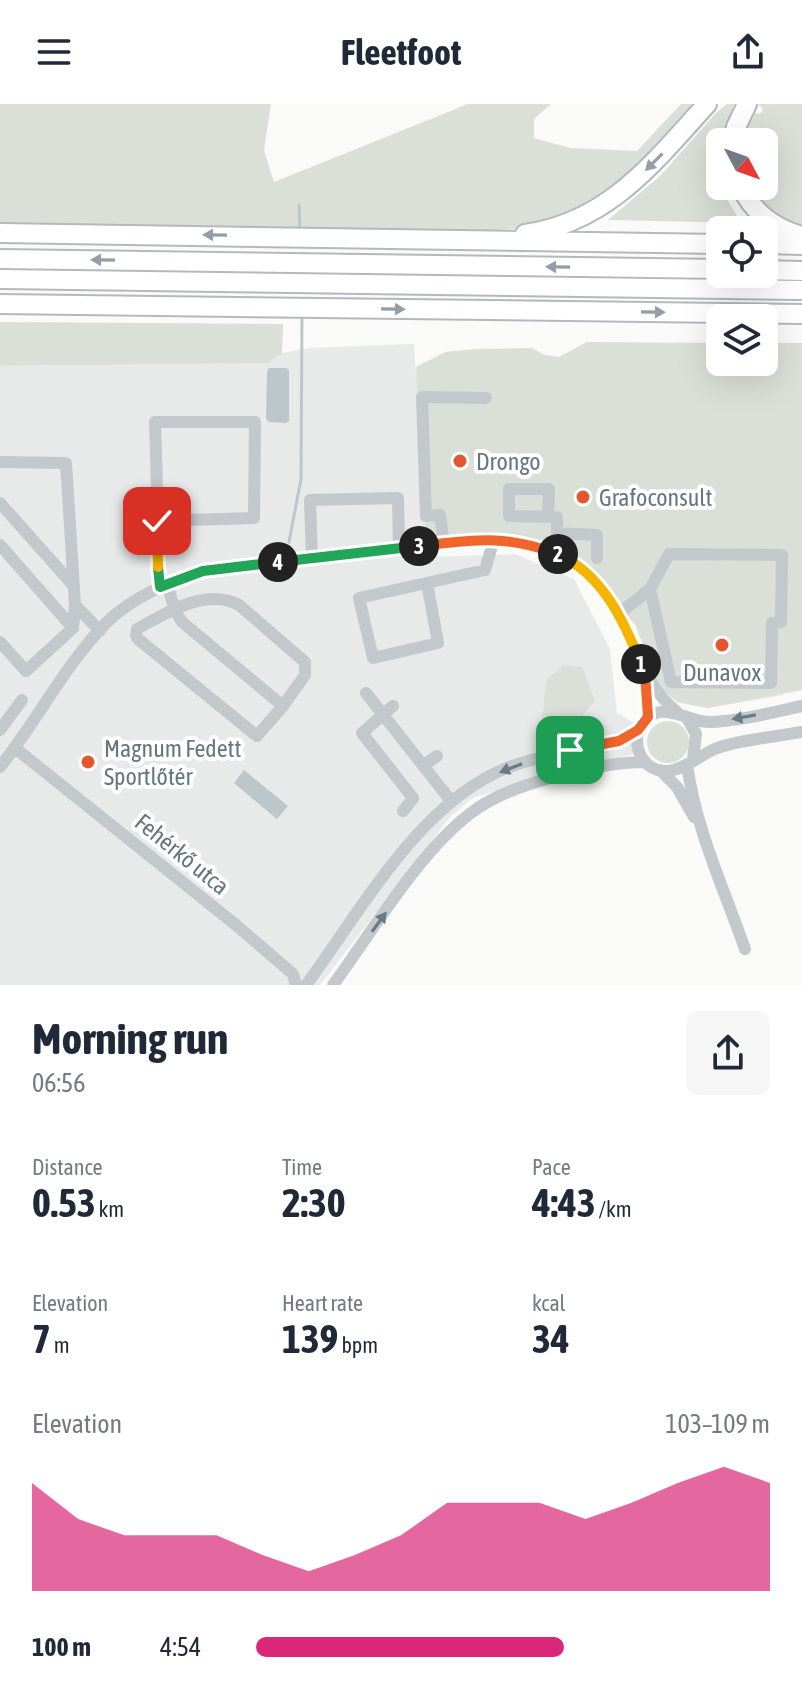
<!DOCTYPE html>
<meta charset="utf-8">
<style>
:root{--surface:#fff;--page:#f6f6f7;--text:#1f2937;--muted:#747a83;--accent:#db2777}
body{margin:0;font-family:"Asap Condensed",sans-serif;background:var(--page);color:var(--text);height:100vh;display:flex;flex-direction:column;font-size:30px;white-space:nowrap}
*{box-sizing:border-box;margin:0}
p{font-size:26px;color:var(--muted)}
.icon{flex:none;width:44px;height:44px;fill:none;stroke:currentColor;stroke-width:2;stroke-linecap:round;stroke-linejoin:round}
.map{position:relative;height:881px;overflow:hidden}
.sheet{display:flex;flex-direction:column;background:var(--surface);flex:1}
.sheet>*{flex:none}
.needle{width:52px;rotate:131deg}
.buttons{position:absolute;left:706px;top:24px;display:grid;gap:16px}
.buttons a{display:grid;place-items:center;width:72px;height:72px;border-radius:12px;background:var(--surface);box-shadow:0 8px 32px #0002;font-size:40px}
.pin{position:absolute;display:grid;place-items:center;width:68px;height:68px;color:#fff;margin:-34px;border-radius:16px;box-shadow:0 4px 12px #0006}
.km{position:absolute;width:40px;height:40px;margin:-20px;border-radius:50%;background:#222;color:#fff;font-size:22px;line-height:40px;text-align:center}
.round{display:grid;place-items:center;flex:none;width:84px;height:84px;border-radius:12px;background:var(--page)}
.head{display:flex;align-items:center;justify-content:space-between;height:136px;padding:0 32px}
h1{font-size:44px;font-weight:700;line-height:60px}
.metrics{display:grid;grid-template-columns:repeat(3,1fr);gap:12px;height:136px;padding:8px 32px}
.metrics div{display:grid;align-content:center}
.metrics b{font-size:40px;font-weight:700}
.metrics small{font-size:22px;font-weight:400}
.metrics p{font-size:22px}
.chart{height:224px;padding:16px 32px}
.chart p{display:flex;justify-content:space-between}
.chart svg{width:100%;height:144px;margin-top:8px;fill:var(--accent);opacity:.7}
ul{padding:0 32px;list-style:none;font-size:26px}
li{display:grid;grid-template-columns:128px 96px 1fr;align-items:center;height:60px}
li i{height:20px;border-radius:10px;background:var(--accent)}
header{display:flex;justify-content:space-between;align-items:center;height:104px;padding:0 32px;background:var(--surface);font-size:36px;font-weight:700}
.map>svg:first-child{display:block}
.built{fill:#e8e9e9}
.green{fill:#dadfd7}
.water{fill:#bbc7cb}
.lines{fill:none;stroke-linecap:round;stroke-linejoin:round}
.stream{stroke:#bbc7cb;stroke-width:3}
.highway-casing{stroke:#b4b9bd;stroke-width:22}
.minor{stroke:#c3c8cc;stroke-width:12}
.highway{stroke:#fff;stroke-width:18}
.oneway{fill:#939fa8}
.oneway2{fill:#6a7a87}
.split-1-casing{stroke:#fff;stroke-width:16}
.split-2-casing{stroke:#fff;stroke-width:16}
.split-3-casing{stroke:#fff;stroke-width:16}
.split-4-casing{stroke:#fff;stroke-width:16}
.split-5-casing{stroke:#fff;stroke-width:16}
.split-6-casing{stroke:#fff;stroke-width:16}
.split-1{stroke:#f0652b;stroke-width:10}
.split-2{stroke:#f5b400;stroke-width:10}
.split-3{stroke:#f0652b;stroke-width:10}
.split-4{stroke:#22a559;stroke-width:10}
.split-5{stroke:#22a559;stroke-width:10}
.split-6{stroke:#f5b400;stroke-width:10}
.poi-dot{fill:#e4572e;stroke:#fff;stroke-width:3}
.labels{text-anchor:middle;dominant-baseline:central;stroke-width:8;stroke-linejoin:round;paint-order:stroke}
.poi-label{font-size:24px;fill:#657683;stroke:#fff;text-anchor:start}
.street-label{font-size:24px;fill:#657683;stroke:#fff}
</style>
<header><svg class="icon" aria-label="menu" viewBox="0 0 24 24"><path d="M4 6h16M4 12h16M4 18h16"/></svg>Fleetfoot<svg class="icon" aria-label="share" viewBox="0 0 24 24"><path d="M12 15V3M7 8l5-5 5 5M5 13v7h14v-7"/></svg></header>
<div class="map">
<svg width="802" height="881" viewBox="0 0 802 881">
<rect width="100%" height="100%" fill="#fafaf8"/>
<path class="built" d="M414,240L416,271L784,591L707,604L677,598L657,580L636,522L593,469L548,441L513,430L474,431L426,437L427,453L515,450L574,475L610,545L617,609L633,618L637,649L474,693L451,712L320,881H0V262L268,259L282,249L310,244Z"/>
<path class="green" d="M0,0H271L264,46L274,78L468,0H551L534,15V34L570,44L637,47L681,0H697L620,79L559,117L538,123L483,127L0,123Z
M727,0H734L725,38H720V74L708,76L712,89L724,90L741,119L608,116L660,72L716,9Z
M758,0H802V122C779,116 761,102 749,82H764V38H742L750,7L760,10L763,5Z
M0,218L283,220L282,249L268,259L0,262Z
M587,238L720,239V258H764V239H802V586L707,604L677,598L657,580L636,522L593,469L548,441L513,430L474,431L426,437L416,263L445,248L478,245L532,244L545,251L559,253Z
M563,561L582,563L595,597L580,614L542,616L546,577Z
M647 638a21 21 0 1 1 42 0a21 21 0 1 1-42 0Z"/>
<path class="water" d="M269,264H286L289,266V317L286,319L269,318L266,315L267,268Z
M244,666L288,702L277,715L234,679Z"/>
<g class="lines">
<path class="stream" d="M299,101L300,128
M289,438L301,375L302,211"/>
<g class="highway-casing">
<path id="highway" d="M733,38L736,23L747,0
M741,82C752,108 775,125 802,132
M0,129L720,140
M525,130C609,118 654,58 707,0
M764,140L802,141
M0,155L720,165
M764,166L802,167
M0,175L802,186
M0,200L802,210"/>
</g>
<path class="minor" d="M0,358L66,359L75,501L100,527
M0,399L73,481
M548,413L549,385H509V412L557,413V429
M157,417L254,414L255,318H155L160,483
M557,434V429L597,431V454
M444,439L440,411L426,412L422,293L486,294
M0,441L73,524L75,501
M312,454L310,396L398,394L399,444
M427,479L438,539L373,554L359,494L485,466L494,435
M167,480C171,493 174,507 182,518L283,602L257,632L138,535L136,531L137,525C166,509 206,483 239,501L305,558V571L283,602
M619,510L650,485L671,578L771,579L772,519L781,518L782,451L669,450L650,485
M0,538L26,567L73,524
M645,573L648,613
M366,589L451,697
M393,602L362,629L413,694L403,707
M802,602C773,608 741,617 711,618C687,619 662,594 643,619C628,638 643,669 667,667C682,667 702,650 717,644C743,635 775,633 802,628
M687,614L696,630L693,655
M0,626L22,596
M15,644L236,821L293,870L296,881
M687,660C695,723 724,785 745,845
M423,662L437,652
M0,663C37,617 65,561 106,519C132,493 169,478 203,467L487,434C552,441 594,460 625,520C645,558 642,578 678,609
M661,667L677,683L694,713
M306,881C362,806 419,698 509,663C551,647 599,647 638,626
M333,881C372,828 419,748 471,709C497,689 529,680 560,671C588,664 616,658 645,658"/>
<use href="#highway" class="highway"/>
</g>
<defs><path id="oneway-solid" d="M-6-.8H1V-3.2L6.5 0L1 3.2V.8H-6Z" transform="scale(2)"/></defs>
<g class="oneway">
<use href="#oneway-solid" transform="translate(654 58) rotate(135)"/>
<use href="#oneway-solid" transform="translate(215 131) rotate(-179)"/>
<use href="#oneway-solid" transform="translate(103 156) rotate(-179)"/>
<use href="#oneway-solid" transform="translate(558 163) rotate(-179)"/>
<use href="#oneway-solid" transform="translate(393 205) rotate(1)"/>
<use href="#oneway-solid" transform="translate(653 208) rotate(1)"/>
</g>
<g class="oneway2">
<use href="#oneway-solid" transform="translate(744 613) rotate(170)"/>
<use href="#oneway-solid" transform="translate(511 664) rotate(159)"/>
<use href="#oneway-solid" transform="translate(379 818) rotate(-54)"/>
</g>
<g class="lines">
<g class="split-1-casing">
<path id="split-1" d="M570,646L619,637L638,626L648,613L645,570L641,560"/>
</g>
<g class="split-2-casing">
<path id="split-2" d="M558,450C603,471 624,517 641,560"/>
</g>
<g class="split-3-casing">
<path id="split-3" d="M419,442C475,436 503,430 558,450"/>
</g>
<g class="split-4-casing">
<path id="split-4" d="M278,458L419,442"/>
</g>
<g class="split-5-casing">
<path id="split-5" d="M158,463L160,483L203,467L278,458"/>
</g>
<g class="split-6-casing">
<path id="split-6" d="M157,417L158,463"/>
</g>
<use href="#split-1" class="split-1"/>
<use href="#split-2" class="split-2"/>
<use href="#split-3" class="split-3"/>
<use href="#split-4" class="split-4"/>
<use href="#split-5" class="split-5"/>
<use href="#split-6" class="split-6"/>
</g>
<g class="poi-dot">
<circle cx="460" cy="357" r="8"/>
<circle cx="583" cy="393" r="8"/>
<circle cx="722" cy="541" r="8"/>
<circle cx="88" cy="658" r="8"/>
</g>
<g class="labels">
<g class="poi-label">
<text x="476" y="357">Drongo</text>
<text x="599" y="393">Grafoconsult</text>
<text x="722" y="568" text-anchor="middle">Dunavox</text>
<text x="104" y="644">Magnum Fedett<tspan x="104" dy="28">Sportlőtér</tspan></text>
</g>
<g class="street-label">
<text transform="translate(182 750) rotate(39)">Fehérkő utca</text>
</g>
</g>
</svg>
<div class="buttons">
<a><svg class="needle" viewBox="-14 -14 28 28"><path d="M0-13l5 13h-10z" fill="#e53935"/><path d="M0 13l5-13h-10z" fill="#747a83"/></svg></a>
<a><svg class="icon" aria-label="locate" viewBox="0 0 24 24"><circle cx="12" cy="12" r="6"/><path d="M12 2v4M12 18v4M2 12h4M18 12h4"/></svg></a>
<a><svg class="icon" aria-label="layers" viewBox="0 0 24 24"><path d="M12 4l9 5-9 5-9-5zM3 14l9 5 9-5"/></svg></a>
</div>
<div class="pin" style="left:570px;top:646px;background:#1e9e55"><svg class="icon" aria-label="arrive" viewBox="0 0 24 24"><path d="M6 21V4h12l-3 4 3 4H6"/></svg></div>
<div class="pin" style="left:157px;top:417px;background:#d93025"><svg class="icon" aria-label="check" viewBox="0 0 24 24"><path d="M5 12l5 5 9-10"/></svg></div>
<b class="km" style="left:641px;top:560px">1</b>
<b class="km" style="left:558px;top:450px">2</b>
<b class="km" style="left:419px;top:442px">3</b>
<b class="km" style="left:278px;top:458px">4</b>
</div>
<section class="sheet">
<div class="head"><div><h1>Morning run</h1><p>06:56</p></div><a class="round"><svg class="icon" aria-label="share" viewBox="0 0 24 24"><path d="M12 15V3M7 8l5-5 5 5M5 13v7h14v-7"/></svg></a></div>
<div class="metrics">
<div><p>Distance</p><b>0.53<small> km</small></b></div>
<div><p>Time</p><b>2:30</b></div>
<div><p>Pace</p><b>4:43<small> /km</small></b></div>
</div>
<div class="metrics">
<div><p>Elevation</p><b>7<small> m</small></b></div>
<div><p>Heart rate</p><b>139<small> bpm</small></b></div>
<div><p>kcal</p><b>34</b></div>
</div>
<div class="chart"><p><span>Elevation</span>103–109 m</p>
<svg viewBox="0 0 160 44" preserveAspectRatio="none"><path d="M0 44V11L10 22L20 27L30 27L40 27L50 33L60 38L70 33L80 27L90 17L100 17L110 17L120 22L130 17L140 11L150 6L160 11V44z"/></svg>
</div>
<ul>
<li><b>100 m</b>4:54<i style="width:60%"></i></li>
</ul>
</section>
